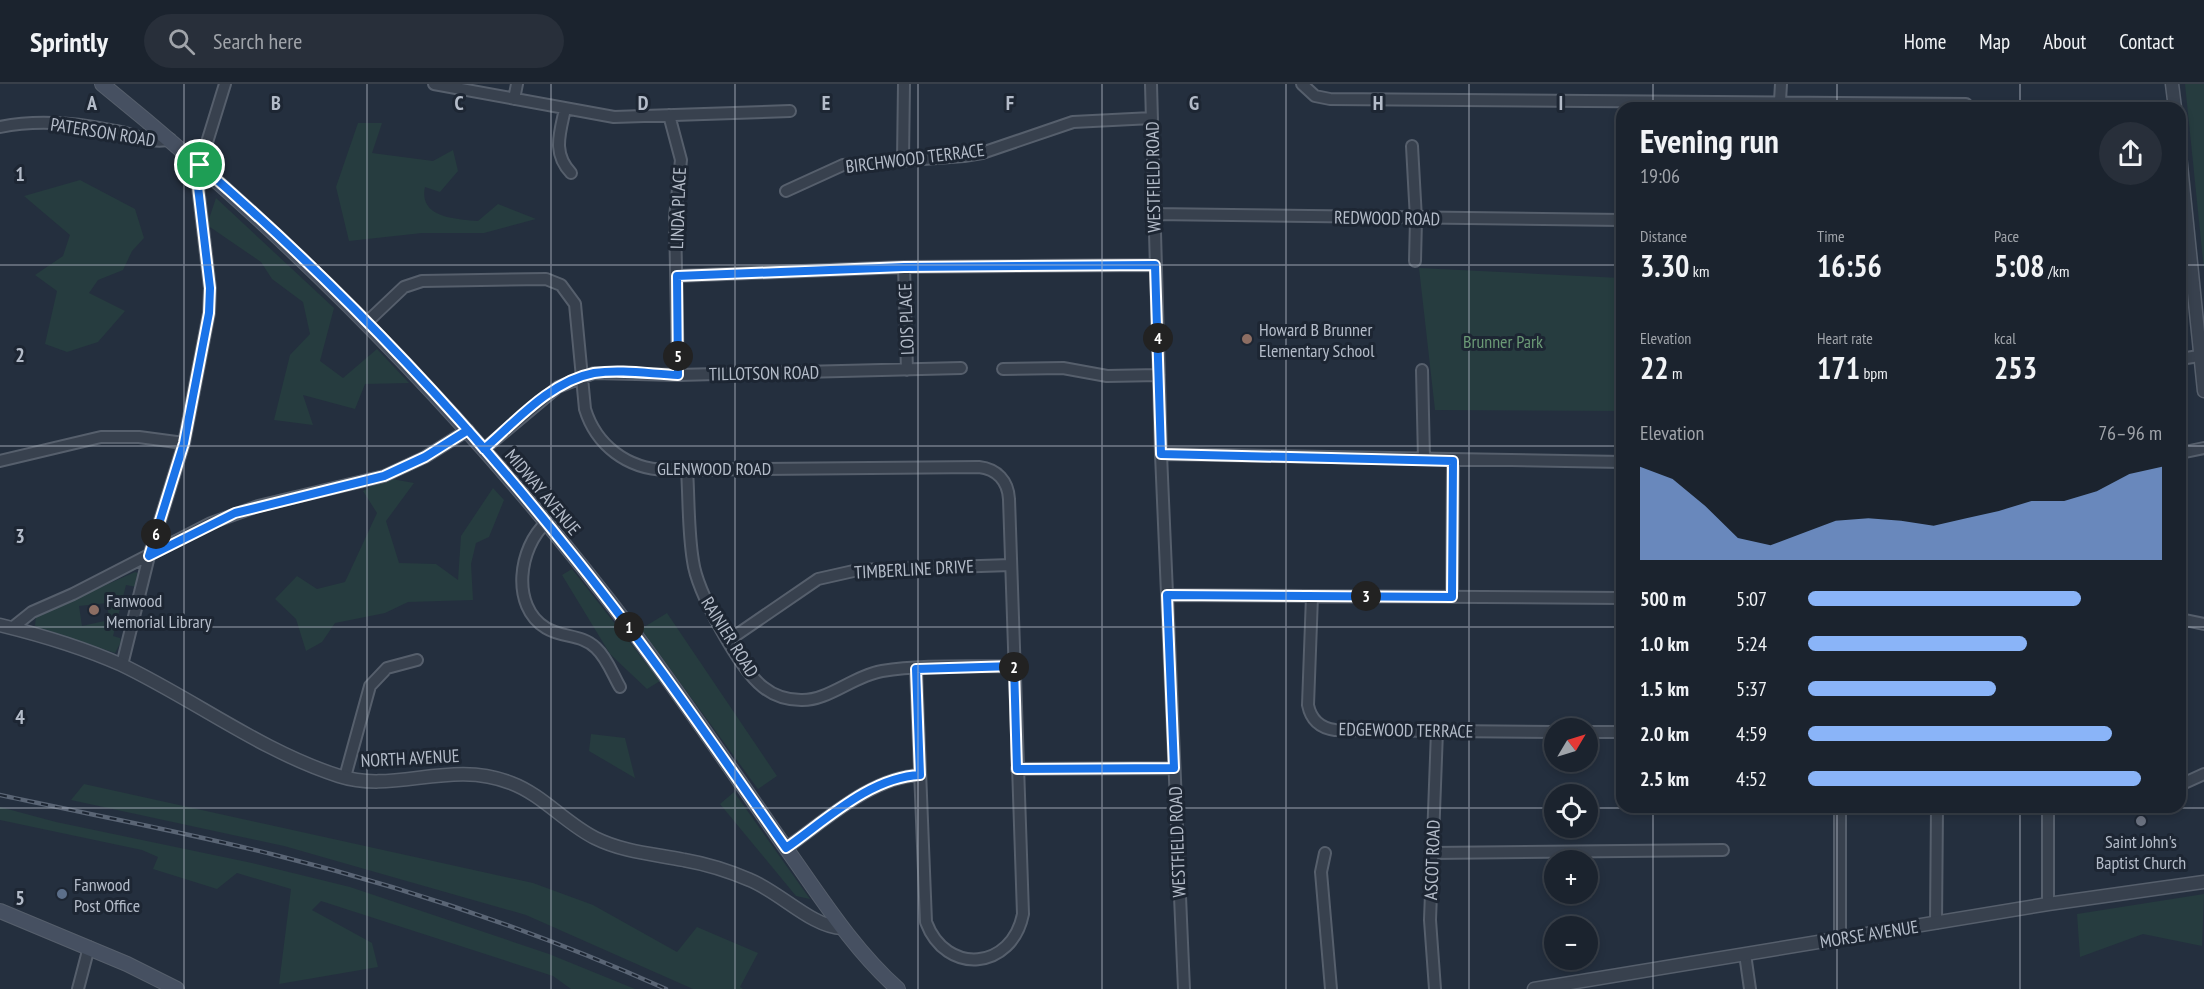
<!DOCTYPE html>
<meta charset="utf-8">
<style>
:root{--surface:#1b232e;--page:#282f3a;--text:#f1f3f6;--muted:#a0a4aa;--line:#39404a;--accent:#8ab4f8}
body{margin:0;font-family:"PT Sans Narrow",sans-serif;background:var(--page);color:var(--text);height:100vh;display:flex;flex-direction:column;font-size:22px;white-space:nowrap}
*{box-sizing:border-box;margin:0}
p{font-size:20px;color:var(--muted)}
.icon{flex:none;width:33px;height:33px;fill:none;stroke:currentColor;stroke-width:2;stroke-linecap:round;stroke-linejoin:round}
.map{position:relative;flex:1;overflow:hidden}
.side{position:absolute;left:1616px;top:18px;width:570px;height:711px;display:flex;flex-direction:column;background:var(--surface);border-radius:18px;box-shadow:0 3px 9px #0003,0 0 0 2px var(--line)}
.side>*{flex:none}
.needle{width:39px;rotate:52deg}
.fabs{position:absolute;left:1544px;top:634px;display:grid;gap:12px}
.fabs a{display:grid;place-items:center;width:54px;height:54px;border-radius:50%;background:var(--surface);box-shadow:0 3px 9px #0003,0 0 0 2px var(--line);font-size:30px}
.pin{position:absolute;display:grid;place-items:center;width:51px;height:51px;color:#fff;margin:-26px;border:3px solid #fff;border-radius:50%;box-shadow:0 2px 6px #0007}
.km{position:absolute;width:30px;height:30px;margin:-15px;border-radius:50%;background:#222;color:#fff;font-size:16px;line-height:30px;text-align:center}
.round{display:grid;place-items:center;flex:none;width:63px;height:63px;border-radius:32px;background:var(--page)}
.headline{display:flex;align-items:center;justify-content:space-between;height:102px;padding:0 24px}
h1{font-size:33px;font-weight:600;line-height:45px}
.metrics{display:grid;grid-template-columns:repeat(3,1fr);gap:9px;height:102px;padding:6px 24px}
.metrics div{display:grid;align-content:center}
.metrics b{font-size:30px;font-weight:600}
.metrics small{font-size:16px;font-weight:400}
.metrics p{font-size:16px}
.chart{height:168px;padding:12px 24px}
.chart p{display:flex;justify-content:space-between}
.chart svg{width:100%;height:108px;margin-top:6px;fill:var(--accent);opacity:.7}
ul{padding:0 24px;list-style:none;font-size:20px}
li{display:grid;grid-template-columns:96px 72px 1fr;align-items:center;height:45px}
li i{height:15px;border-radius:8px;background:var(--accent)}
header{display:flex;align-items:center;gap:36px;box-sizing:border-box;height:84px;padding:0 30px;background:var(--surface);border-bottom:2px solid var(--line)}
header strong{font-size:28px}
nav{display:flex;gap:33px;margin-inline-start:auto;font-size:21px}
.search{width:420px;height:54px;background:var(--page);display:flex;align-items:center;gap:15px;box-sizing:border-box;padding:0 21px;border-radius:33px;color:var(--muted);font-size:22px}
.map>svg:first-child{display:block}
.green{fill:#263c3f;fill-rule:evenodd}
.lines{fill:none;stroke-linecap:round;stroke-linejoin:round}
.minor-casing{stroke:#565f6c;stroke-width:14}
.tertiary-casing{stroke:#565f6c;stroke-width:15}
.secondary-casing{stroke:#565f6c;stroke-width:16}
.minor{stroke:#38414e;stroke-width:10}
.tertiary{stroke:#38414e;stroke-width:12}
.secondary{stroke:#465061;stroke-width:14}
.rail-casing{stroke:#5a6575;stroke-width:4.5}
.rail{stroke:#1d2633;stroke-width:2;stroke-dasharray:7;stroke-linecap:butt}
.route-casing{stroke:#fff;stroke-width:12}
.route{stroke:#1a73e8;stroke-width:8}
.grid{fill:none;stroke:#b4bcc9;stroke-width:1.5;stroke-opacity:0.55}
.education-dot{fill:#8d6e63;stroke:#1d2633;stroke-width:2}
.worship-dot{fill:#6b7280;stroke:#1d2633;stroke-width:2}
.service-dot{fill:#5c6f8a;stroke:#1d2633;stroke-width:2}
.labels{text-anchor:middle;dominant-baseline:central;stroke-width:6;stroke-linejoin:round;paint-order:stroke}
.street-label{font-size:18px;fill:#b4bcc9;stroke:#1d2633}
.poi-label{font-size:18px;fill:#b4bcc9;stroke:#1d2633;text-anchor:start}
.park-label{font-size:18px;fill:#6b9a76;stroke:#1d2633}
.grid-label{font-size:20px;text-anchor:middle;font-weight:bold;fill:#b4bcc9;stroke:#1d2633;stroke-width:6;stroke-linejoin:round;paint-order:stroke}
</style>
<header>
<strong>Sprintly</strong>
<div class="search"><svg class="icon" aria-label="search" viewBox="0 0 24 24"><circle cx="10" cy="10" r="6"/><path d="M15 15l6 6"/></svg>Search here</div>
<nav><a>Home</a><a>Map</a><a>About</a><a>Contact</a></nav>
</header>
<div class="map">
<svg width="2204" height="905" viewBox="0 0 2204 905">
<rect width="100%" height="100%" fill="#242f3e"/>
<path class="green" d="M2185,0H2204V186Z
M358,39H382L372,69L433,77L453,66L458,87L440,108L425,103C418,134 457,135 478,137L498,120L536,135L484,149H422L349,157L336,103Z
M80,96L135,125L144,154L132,167L123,186L98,196L89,209L125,227L98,258L67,268L45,260L57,207L35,191L63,172L70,151L24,112Z
M216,114L334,224L320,277L343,294L377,265L409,299L365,300L355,325L303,311L313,341L274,336L290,271L310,250L303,218L272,195L261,178L207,141Z
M1419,184L1621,194V327L1435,326Z
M386,394L414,399L386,437L399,479L436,480L458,496L461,452L493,404L504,416L489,453L476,459L471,480L473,516L408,518L385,529L335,539L322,558L306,567L296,535L275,515L297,492L317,505L345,498L377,429L363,407Z
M572,485L660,597L647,605L610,570L562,491Z
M135,488L141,490L137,503L126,501L113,552L120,554L121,558L115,569L35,542L36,532ZM107,519L109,536L82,542L79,522Z
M667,529L777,692L758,705L641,545Z
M591,650L625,654L635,694L589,667Z
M84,700L533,799L593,821L677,868L697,843L758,869L740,903L743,905H693L526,831L284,762L71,716Z
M734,708L810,815L796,812L720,720Z
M0,723L56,738L252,779L350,803L549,870L635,905H571L553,892L321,817L312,826L372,859L378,883L279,900L291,805L237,789L217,805L153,785L158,773L142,766L0,736Z
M2204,810L2202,862L2143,850L2080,873L2077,830Z"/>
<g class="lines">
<g class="minor-casing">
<path id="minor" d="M434,0L614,33L790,27
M1151,0L1161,370L1184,905
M1302,0L1315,12L1330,15L1966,20
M514,15L517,0
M1780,17L1781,0
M565,25C560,49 552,69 571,89
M669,31L681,76L675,133L678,291
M0,43C38,35 78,39 116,47C133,50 154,61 170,55
M1412,62L1416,135L1415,177
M903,76L904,0
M786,107L843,81L964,72L982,69L1073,38L1152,34
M1153,130L1622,136
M904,183L907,286
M677,192L904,183L1155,181
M366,239L404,203L422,197L546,195L561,201L575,220L585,325C596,361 627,385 666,386L979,383C997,385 1008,397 1009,415L1023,830C1012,886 946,892 926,838L916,585
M2180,275L2199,272
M1003,285L1063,284L1107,292L1159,291
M1422,286L1424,375
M484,365L558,303L594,289L678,291L961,284
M2180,369L2204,364
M1161,370L1622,378
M0,377L101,353H139L184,359
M687,386C689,416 688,447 693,477C697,508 739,584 763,603C774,612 787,616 801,616C828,617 853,592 882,587C924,580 971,583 1014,582
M546,439C519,463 510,522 546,544C562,554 582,550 596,564C607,574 613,591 620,603
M1167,511L1622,514
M1312,512L1308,621C1311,636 1320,644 1335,646L1554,648
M1452,513L1453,377
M2180,535L2204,540
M12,544L32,528L73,510L211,439L258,422L384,392L425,373L468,346
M729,556L818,495L858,486L1011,481
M122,581L149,472L184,359L209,229L210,204L198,103L200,81L225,0
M1587,648H1622
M1017,685L1174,684
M345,693L370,602L387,584L417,576
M2180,701L2204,690
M2048,723V820
M786,764C825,737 871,693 920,691
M1325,769L1321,788L1331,905
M1432,769L1723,766
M1936,839L1937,723
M1840,856V723
M1745,870L1750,905
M78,905L89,863
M1435,905L1430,836L1437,647"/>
</g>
<g class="tertiary-casing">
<path id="tertiary" d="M2172,0L2175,24
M2180,71L2204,307
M0,541C41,551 84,564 122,581C195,616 261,667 339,692C395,710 450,675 511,699C543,711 565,739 595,754C623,768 654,770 684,776C707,780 729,787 750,796C780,808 812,843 842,844
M1534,905L2048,820L2204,798"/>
</g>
<g class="secondary-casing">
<path id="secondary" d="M102,0C301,161 479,345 634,549C687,620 737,694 788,767C822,815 854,866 898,905
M0,827L127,880L177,905"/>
</g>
<use href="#minor" class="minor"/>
<use href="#tertiary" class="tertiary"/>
<use href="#secondary" class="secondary"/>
<g class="rail-casing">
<path id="rail" d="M0,711C92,731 185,748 275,771C409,804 540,849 666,905"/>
</g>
<use href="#rail" class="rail"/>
</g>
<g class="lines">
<g class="route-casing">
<path id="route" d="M200,81C333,196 457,326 567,464C645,560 715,663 786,764C825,737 870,693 920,691L916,585L1014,582L1017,685L1174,684L1167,511L1452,513L1453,377L1161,370L1155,181L904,183L677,192L678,291C651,290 621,285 594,289C551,297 516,337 484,365L468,346L425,373L384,392L235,429L149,472L184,359L209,229L210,204L198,103L200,81"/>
</g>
<use href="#route" class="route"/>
</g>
<path class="grid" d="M184,0V905M367,0V905M551,0V905M735,0V905M918,0V905M1102,0V905M1286,0V905M1469,0V905M1653,0V24M1837,0V24M2020,0V24M0,181H1622M2180,181H2204M0,362H1622M2180,362H2204M0,543H1622M2180,543H2204M1653,723V905M1837,723V905M2020,723V905M0,724H1554M1587,724H2204"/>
<g class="education-dot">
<circle cx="1247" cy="255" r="6"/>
<circle cx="94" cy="526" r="6"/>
</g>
<circle class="worship-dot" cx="2141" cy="737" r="6"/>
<circle class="service-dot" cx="62" cy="810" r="6"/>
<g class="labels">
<g class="street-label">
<text transform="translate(103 48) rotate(9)">PATERSON ROAD</text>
<text transform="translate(915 74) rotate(-7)">BIRCHWOOD TERRACE</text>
<text transform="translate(1153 93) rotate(-91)">WESTFIELD ROAD</text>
<text transform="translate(678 124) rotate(-88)">LINDA PLACE</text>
<text transform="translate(1387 134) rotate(1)">REDWOOD ROAD</text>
<text transform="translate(906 235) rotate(-92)">LOIS PLACE</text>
<text transform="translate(764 289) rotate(-1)">TILLOTSON ROAD</text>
<text x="714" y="384">GLENWOOD ROAD</text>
<text transform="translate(543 408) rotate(50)">MIDWAY AVENUE</text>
<text transform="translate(914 485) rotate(-3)">TIMBERLINE DRIVE</text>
<text transform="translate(730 553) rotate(58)">RAINIER ROAD</text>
<text transform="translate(1406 646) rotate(1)">EDGEWOOD TERRACE</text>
<text transform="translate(410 674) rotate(-3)">NORTH AVENUE</text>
<text transform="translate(1177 758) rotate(-92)">WESTFIELD ROAD</text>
<text transform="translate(1432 776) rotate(-88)">ASCOT ROAD</text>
<text transform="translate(1869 850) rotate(-9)">MORSE AVENUE</text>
</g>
<g class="poi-label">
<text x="1259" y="245">Howard B Brunner<tspan x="1259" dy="21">Elementary School</tspan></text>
<text x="106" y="516">Fanwood<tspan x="106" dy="21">Memorial Library</tspan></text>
<text x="2141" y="757" text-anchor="middle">Saint John's<tspan x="2141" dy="21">Baptist Church</tspan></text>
<text x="74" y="800">Fanwood<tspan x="74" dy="21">Post Office</tspan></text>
</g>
<g class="park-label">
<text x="1503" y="257">Brunner Park</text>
</g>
</g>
<g class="grid-label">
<text x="92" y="26">A</text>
<text x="276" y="26">B</text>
<text x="459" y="26">C</text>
<text x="643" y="26">D</text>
<text x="826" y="26">E</text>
<text x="1010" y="26">F</text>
<text x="1194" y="26">G</text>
<text x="1378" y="26">H</text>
<text x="1561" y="26">I</text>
<text x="20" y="97">1</text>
<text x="20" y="278">2</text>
<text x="20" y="459">3</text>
<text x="20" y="640">4</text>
<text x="20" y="821">5</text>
</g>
</svg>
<div class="fabs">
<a><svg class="needle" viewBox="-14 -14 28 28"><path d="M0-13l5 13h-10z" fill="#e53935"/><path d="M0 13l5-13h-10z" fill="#a0a4aa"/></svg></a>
<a><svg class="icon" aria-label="locate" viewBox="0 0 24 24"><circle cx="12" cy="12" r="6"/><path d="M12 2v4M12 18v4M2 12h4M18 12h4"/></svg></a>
<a>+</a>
<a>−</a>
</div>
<div class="pin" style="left:200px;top:81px;background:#1e9e55"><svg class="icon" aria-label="arrive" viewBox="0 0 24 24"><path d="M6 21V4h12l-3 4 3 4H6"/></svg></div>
<b class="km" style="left:629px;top:543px">1</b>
<b class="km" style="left:1014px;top:583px">2</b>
<b class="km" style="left:1366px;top:512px">3</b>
<b class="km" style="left:1158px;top:254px">4</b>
<b class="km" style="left:678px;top:272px">5</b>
<b class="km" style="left:156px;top:450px">6</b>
<section class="side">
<div class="headline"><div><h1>Evening run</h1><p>19:06</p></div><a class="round"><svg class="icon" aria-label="share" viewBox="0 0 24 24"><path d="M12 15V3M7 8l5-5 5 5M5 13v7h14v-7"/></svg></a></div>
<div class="metrics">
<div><p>Distance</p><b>3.30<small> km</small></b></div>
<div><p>Time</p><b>16:56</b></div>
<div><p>Pace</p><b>5:08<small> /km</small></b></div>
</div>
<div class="metrics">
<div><p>Elevation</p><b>22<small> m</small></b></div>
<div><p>Heart rate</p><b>171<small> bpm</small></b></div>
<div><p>kcal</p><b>253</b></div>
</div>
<div class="chart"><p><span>Elevation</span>76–96 m</p>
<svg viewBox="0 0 160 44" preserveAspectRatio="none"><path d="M0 44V6L10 11L20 22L30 35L40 38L50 33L60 28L70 27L80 28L90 30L100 27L110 24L120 20L130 20L140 16L150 9L160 6V44z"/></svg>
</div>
<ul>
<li><b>500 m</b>5:07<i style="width:77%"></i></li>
<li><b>1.0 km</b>5:24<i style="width:62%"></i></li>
<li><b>1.5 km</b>5:37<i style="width:53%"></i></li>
<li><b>2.0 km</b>4:59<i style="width:86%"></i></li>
<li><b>2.5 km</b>4:52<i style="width:94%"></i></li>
</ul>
</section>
</div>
